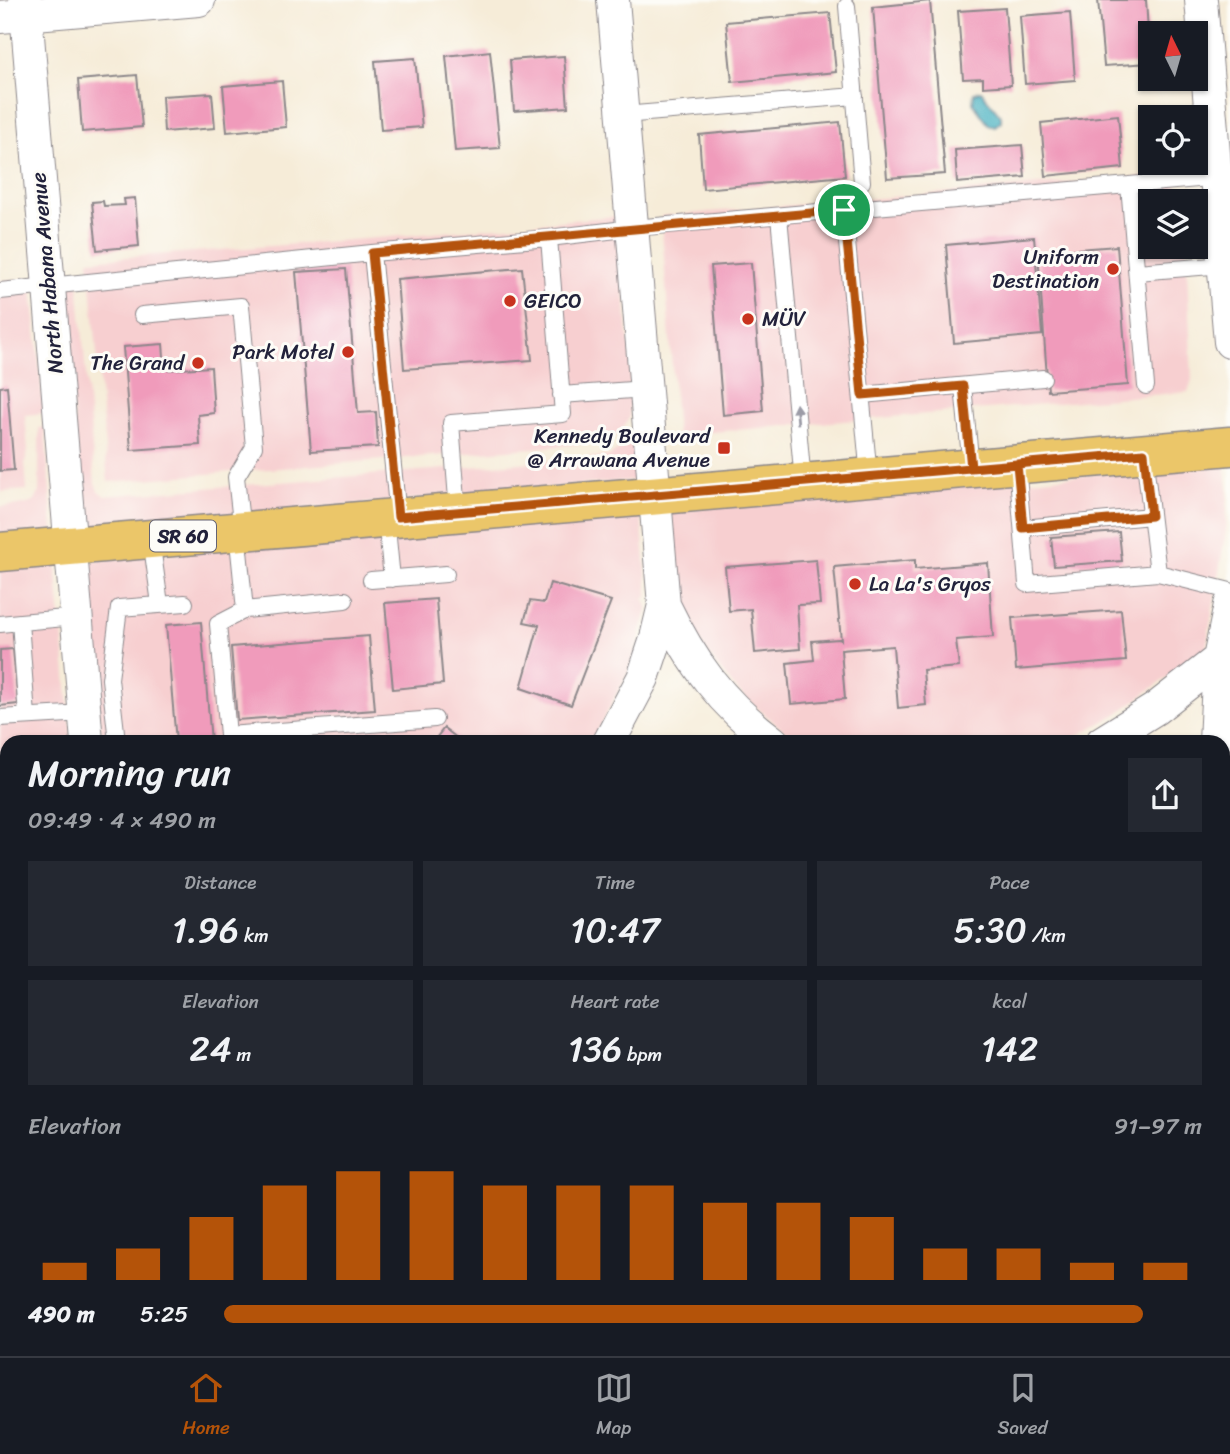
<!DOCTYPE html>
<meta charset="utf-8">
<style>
:root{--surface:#171b24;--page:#242831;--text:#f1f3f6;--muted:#9ea1a6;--line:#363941;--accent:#b45309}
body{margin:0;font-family:Sriracha,sans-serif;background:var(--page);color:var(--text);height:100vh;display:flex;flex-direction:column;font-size:26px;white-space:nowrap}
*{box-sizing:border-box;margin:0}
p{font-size:23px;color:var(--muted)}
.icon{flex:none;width:38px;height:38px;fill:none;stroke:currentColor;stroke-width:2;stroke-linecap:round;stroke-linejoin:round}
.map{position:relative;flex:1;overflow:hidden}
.side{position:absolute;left:0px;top:735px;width:1230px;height:621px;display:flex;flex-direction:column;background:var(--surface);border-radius:21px 21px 0 0;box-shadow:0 2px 5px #0004}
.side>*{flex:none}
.needle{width:46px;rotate:355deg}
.tools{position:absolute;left:1138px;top:21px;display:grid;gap:14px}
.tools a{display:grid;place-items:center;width:70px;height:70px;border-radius:0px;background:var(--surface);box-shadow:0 2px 5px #0004;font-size:35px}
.pin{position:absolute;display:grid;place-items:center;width:60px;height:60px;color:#fff;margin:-30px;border:4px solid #fff;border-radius:50%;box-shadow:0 2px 7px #0007}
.round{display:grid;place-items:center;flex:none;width:74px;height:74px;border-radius:0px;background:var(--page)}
.headline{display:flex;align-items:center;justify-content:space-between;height:119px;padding:0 28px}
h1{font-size:38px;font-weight:600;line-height:52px}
.metrics{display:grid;grid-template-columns:repeat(3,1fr);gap:10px;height:119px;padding:7px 28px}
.metrics div{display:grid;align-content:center;border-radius:0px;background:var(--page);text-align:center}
.metrics b{font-size:35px;font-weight:600}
.metrics small{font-size:19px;font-weight:400}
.metrics p{font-size:19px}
.chart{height:196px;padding:14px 28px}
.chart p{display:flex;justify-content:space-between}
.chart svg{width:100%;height:126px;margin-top:7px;stroke:var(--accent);stroke-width:6}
ul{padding:0 28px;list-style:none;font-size:23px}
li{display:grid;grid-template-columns:112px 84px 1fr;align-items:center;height:52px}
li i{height:18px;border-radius:9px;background:var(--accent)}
.tab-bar{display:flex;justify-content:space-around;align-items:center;height:98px;border-top:2px solid var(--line);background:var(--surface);font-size:19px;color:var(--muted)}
.tab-bar a{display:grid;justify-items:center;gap:4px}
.tab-bar .selected{color:var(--accent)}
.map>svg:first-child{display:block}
.built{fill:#f7cfd0}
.water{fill:#42afc0;stroke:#32687e;stroke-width:2}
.building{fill:#f09bbb}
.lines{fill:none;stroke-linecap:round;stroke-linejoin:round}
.lane-casing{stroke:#8c878a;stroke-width:18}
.street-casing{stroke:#8c878a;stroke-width:34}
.primary-casing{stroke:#8c878a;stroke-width:41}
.lane{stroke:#fff;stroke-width:16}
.street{stroke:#fff;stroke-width:32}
.primary{stroke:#ebc669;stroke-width:38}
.oneway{fill:#9c9ca7}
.route-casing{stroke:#fff;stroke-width:14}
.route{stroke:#b45309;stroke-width:9}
.poi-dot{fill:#c8321e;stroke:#fdfcf7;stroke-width:2.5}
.labels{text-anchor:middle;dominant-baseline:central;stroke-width:6;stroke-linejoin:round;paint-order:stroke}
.shield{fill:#fdfcf7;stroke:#646373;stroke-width:2}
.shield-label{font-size:19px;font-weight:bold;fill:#22223b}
.poi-label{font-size:21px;fill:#22223b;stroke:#fdfcf7;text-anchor:end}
.street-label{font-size:21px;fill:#22223b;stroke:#fdfcf7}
</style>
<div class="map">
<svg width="1230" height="1356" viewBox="0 0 1230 1356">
<rect width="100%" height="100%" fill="#fdfcf7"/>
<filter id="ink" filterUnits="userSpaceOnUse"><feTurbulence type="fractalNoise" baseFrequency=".0143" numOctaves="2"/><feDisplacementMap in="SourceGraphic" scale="14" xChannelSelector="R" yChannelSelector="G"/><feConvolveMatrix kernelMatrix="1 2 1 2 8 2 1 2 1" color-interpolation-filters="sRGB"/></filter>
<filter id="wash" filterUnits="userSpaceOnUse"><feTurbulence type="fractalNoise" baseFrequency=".00686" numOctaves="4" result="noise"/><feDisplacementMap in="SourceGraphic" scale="28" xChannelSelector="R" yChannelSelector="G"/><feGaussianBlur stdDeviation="1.57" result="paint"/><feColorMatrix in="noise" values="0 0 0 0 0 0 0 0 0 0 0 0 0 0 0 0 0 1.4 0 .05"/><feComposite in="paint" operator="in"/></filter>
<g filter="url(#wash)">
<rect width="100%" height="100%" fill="#f6ecd8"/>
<path class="built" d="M1175,174L1179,201H1150V247H1186L1192,380L1188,392L677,435L661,216Z
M617,216L631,364L629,418L620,432L607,442L108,482L89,260L390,237Z
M31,279L44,413L25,415L28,451L25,463L27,490L0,492V281Z
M78,279L95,483L98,491L105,496L609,456L627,444L634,435L638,480L83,527L63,280Z
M45,427L53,530L0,534V507L28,504L35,501L39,493V428Z
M1225,463L1228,490L1226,530L1206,649L1117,714L1066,742H801L777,725L738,691L717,666L696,636L679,601L671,511Z
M641,514L648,596L644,599L648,607L629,671L591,742H102L86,561Z
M56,564L72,742H7V792L0,793V568Z"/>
<path class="water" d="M981,91L1001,116V121L995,126L989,125L973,103L974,93Z"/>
<g id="blocks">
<path class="building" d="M1098,0H1146L1150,63L1104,66Z
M930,1L945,174L887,178L873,7Z
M1005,8L1011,85L983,87V78L963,79L958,11Z
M1070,12L1075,80L1025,84L1020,16Z
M830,13L836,72L732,82L726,22Z
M490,51L500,148L455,151L446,56Z
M564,56L568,107L514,111L510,60Z
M415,58L422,127L381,130L375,61Z
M137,75L142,127L82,132L78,80Z
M282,81L286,127L227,132L223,86Z
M212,93L215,128L164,132L162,96Z
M1118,115L1123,168L1046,176L1041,123Z
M840,122L845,176L703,189L699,135Z
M1022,145L1025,177L957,183L955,150Z
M135,198L139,246L97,250L92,202L103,201L104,206L125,205L124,199Z
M1034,237L1042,335L954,343L946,245Z
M1117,246L1128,385L1048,391L1038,252Z
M751,263L763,411L723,415L711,266Z
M522,268L532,360L404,369L397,279Z
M346,269L358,413L376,412L378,447L311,451L296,272Z
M163,344L165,370L211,367L214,413L198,415L200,445L131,450L123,347Z
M7,386L14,470L0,471V387Z
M1119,532L1122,561L1054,566L1051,537Z
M816,560L820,604L797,605L800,649L755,653L751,609L729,611L725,567Z
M915,560V569L988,563L993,637L956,640L959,667L923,670L926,705L898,708L893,646L841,650L845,699L791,704L787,663L814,660L812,641L839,639L841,640L834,567Z
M550,583L611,601L571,705L521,688L539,625L524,622L530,601L544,603Z
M436,599L443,684L393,689L385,603Z
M1121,610L1126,661L1016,670L1012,618Z
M201,622L211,742H176L166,625Z
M369,636L375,710L237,720L231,647Z
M13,649L18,704L0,706V650Z
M444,728L462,742H433Z
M7,794V835H0V795Z
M0,855H7V907H0Z
M0,979H7V1024H0Z
M7,1048V1090L0,1091V1049Z
M7,1192V1239H0V1193Z
M1223,1200H1228L1230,1221V1251H1223Z
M7,1258V1332L0,1333V1259Z
M31,1349H77L78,1356H32Z
M427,1349H505V1356H427Z
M812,1349H873V1352L812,1356Z
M920,1349H950L951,1356H921Z
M1092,1349H1218L1219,1356H1093Z
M22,1350V1356H0V1352Z"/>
</g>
</g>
<g filter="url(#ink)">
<use href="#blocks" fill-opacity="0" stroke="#8c878a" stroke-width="2"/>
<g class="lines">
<g class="lane-casing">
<path id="lane" d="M847,6L862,182
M623,115L855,96
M1129,185L1146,386
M844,210L869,477
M779,216L803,482
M372,253L398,517
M1137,272L1224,265
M0,291L372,253L549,238L633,228L1221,177
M142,315L241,306L254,447L236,477L242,531
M963,386L971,468
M561,395L646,389
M862,395L1043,378
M1017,464L1027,584L1158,573L1144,453
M458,512L451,423L563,414L549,238
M386,518L392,579
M1023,528L1151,516
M237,531L245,610L345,600
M151,539L160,604
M1158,573L1230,591
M371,580L446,574
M245,610L218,624L228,735L435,719
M0,624L20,622
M27,716L20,622L77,617
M0,718L85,713
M117,741L110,679L119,608L185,603
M379,1349L380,1356"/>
</g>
<g class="street-casing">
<path id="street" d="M25,0L87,742
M1201,0L1230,342
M0,17L199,0
M664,605C692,663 721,703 773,742
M609,742L643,678L655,642L664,605L613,0
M1102,742L1155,709L1219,659
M1215,742L1219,659L1230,605
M1223,866L1230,896
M1223,1067L1230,1048
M1223,1134L1230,1133
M0,1147L7,1146
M139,1349V1356
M586,1349V1356
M1024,1349V1356"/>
</g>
<g class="primary-casing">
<path id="primary" d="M0,552L1230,446"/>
</g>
<use href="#lane" class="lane"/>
<use href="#street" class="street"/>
<use href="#primary" class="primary"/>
</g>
<defs><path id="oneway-solid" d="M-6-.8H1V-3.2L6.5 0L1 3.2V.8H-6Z" transform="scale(1.75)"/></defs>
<use class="oneway" href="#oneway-solid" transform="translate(797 414) rotate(-95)"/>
</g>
<g class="lines" filter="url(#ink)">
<g class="route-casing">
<path id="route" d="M844,210L372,253L398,517C604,499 810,482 1017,464L1023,528L1151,516L1144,453L971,468L963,386L862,395L844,210"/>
</g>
<use href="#route" class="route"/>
</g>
<g class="poi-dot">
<circle cx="1113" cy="269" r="7"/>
<circle cx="510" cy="301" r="7"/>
<circle cx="748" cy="319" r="7"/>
<circle cx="348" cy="352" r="7"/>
<circle cx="198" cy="363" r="7"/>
<rect x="717" y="441" width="14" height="14" rx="3.5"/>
<circle cx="855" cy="584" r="7"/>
</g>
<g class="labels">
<rect class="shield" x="150" y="520.5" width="66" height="31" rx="5"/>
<g class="shield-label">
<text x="183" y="536">SR 60</text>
</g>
<g class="poi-label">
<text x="1099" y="257">Uniform<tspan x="1099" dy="24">Destination</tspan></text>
<text x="524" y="301" text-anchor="start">GEICO</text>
<text x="762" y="319" text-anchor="start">MÜV</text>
<text x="334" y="352">Park Motel</text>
<text x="184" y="363">The Grand</text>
<text x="710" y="436">Kennedy Boulevard<tspan x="710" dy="24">@ Arrawana Avenue</tspan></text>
<text x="869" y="584" text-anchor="start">La La's Gryos</text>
</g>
<g class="street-label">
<text transform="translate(47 273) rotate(-95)">North Habana Avenue</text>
</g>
</g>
</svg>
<div class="tools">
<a><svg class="needle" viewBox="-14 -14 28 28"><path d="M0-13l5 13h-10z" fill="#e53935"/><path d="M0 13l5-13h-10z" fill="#9ea1a6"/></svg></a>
<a><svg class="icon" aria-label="locate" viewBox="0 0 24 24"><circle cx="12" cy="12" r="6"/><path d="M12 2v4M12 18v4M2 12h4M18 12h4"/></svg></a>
<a><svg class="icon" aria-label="layers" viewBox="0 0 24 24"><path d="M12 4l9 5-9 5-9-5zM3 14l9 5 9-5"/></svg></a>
</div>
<div class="pin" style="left:844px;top:210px;background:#1e9e55"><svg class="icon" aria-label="arrive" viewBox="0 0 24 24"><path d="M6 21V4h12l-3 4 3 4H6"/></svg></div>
<section class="side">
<div class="headline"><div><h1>Morning run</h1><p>09:49 · 4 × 490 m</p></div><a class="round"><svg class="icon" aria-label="share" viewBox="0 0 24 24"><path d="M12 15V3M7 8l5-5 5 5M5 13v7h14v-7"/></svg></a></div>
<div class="metrics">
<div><p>Distance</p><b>1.96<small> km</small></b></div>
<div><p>Time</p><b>10:47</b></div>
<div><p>Pace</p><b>5:30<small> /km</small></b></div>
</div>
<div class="metrics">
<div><p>Elevation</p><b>24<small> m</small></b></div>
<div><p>Heart rate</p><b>136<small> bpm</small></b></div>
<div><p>kcal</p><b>142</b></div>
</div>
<div class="chart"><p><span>Elevation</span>91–97 m</p>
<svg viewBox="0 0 160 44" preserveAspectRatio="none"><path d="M5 44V38M15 44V33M25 44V22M35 44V11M45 44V6M55 44V6M65 44V11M75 44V11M85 44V11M95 44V17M105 44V17M115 44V22M125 44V33M135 44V33M145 44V38M155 44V38"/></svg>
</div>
<ul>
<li><b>490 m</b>5:25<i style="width:94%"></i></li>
</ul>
</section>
</div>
<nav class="tab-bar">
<a class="selected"><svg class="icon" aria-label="home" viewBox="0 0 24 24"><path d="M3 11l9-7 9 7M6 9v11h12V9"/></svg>Home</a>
<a><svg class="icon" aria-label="map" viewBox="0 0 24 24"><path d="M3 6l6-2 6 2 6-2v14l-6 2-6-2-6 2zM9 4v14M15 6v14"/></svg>Map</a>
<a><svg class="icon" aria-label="saved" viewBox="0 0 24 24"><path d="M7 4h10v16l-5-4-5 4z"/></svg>Saved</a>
</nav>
